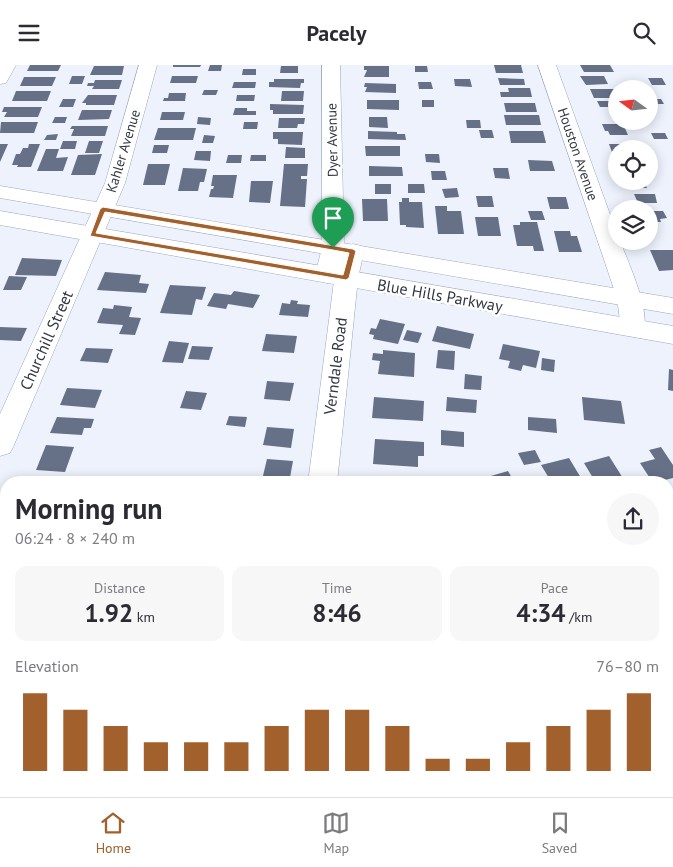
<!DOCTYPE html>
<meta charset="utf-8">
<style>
:root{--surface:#fff;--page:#f7f7f7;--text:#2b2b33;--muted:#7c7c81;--line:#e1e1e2;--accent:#a2602c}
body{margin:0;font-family:"PT Sans",sans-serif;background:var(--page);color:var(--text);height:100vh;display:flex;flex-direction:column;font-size:19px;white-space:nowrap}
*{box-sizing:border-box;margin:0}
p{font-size:16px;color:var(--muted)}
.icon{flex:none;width:28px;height:28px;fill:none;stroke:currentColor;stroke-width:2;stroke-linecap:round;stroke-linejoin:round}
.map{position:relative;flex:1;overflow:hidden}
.side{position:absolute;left:0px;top:411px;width:674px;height:321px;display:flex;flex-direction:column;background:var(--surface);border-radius:20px 20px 0 0;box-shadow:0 2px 12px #0003}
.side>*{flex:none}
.needle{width:32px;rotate:285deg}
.tools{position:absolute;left:608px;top:15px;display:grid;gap:10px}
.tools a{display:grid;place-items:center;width:50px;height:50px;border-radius:50%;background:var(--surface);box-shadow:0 2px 12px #0003;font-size:25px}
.pin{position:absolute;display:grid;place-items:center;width:42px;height:42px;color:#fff;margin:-51px -21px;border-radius:50% 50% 50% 0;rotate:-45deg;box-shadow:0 0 5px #0007}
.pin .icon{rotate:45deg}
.round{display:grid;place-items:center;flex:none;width:52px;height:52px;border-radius:26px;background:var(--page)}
.head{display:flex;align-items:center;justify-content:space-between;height:85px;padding:0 15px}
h1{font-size:28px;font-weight:600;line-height:38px}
.stats{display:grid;grid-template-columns:repeat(3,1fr);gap:8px;height:85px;padding:5px 15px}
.stats div{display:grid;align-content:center;border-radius:12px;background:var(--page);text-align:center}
.stats b{font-size:25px;font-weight:600}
.stats small{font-size:14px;font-weight:400}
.stats p{font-size:14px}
.chart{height:140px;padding:10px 15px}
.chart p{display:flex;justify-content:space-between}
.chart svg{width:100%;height:90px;margin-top:5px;stroke:var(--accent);stroke-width:6}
header{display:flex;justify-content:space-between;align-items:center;height:65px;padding:0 15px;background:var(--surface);font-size:22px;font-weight:600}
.tabs{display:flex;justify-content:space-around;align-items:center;height:70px;border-top:1px solid var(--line);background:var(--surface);font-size:14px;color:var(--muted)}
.tabs a{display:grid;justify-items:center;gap:2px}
.tabs .on{color:var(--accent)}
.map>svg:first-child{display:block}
.building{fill:#667087}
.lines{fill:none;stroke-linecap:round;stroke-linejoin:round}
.minor-casing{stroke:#9ba6be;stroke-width:1}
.major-casing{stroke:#9ba6be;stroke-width:1}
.minor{fill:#fff;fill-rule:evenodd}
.major{fill:#fff;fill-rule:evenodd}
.route{fill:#a2602c;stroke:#fff;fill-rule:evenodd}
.labels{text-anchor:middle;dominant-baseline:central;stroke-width:5;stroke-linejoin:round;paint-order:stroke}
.far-street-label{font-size:14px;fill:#323741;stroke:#fff}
.street-label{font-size:16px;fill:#323741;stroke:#fff}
</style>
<header><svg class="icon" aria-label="menu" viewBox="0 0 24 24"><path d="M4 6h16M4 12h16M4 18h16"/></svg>Pacely<svg class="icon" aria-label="search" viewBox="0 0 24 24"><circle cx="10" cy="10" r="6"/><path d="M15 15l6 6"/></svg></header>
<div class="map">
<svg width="673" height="732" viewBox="0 0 673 732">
<rect width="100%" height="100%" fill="#edf2fd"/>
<path class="building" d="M30,0H61L58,6H27Z
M173,0H201L200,2H173Z
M210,0H222L221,6H208Z
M494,0H521L523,8H496Z
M580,0H610L614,7H584Z
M94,1H124L122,10H90Z
M281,1H298V8H280Z
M364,1H389V12H364L367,5H364Z
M415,1H427L428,7H415Z
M243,4H256V10H242Z
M72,11H85L82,19H69Z
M172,11H198L196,18H170Z
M580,11H604L608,19L586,20Z
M24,12H56L52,21H20Z
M498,13L524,14L525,20H500Z
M648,13H662L666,20H652Z
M274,14H304V18H301L300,23L269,22V17H274Z
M454,14H470L472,22L455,21Z
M95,15H122L119,24H92L94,21H87L88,18H94Z
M234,17H256L255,23H232Z
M418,17H431L433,24H419Z
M365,18L396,19V28L365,27L367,22H364Z
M508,23H530L532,32H501L500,27H509Z
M590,24H613L616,26V33H594Z
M204,25H218L216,30H202Z
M16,26H51L47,36H12Z
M282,26H304L303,36H281Z
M169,28H186L185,36H163L164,33H168Z
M88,30H117L114,40H86V38H82Z
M237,30H255L254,36H236Z
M63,34H76L73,42H59Z
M649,34H661L664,39H650Z
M367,35H399V45L367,44Z
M422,35H434V42H422Z
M597,36H615L616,42H600Z
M504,38H535L537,47H506Z
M270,39L304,40L303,49H273V45H270Z
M4,42H42L38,52H4L7,47H2Z
M235,43H247V46H256V50H233Z
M82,45H112L109,54L78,55Z
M162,47H185L183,55H160Z
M504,50H539L541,60H506Z
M55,52H67L65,58H52Z
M198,52L211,53L210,60L197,59Z
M369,52H387L388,63L369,62Z
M279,53H305L304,59H298L297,63H278Z
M466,55H480L481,63H467Z
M1,57H38L34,68H0Z
M244,57H258L257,64H243Z
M602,59H623L628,70H610L608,66H605Z
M72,61H108L105,71H71L74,64H70Z
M158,63H196L193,75H154Z
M479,65H492L494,73H481Z
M368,66L397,67V69H405L406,75L368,74Z
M509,66H543L546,78H511Z
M273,67H303L302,80L278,79V74H273Z
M651,68H665L668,74H654Z
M58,69L56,75H44L47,70Z
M204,70L215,71L213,78H202Z
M63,76H77L75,84H60Z
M89,76H103L99,88H85Z
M0,79H8L0,97Z
M29,79H40L31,102H17L18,100H12L16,89H20L23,83H28Z
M609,79H627L630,84H616V90H613Z
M154,80H169L167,88H152Z
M365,81H400V91H366Z
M286,82L305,83V93H285Z
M46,84H59L56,93L68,92L63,106H37Z
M196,86H211L210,96L194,95Z
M102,89L95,110H71L78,90Z
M425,89H439L440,98L426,97Z
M228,90H242L241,98H226Z
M251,90H266V96H250Z
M528,95L552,96L555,106H530Z
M148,99H170L165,120H143Z
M284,99H308L307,111H301V114H307L305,142L280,141Z
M369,101L402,102L403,111H369Z
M183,103L207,104L204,117H200L198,126H178Z
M493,103H508L510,114L495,113Z
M431,106H445L447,115H432Z
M213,110H237L233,133L209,132L211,124H213L214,121H211Z
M251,116H273L270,138L249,137Z
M625,116H644L647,123H628Z
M375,119H391V129H375Z
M408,119H424L425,128H408Z
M457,123L459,132L445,133L442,124Z
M634,129H655L657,138H638Z
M476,131H492L494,142H478Z
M547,132H566L569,144H550Z
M402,133H409V137H422L424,163L406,162V160H400L399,137H402Z
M362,134H387L388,156H363Z
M435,141H447V146H461L464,169H438Z
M528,146H542L545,155H531Z
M649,146H663L667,153L660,154L661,157H649Z
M475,152H498L501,171H478Z
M520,157H537L544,186H534L533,181H517L513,160H520Z
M554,166H570L571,171H577L582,187H559Z
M650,185H673V205L659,206Z
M22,193L62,195L56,211L15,210Z
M105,207L141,210L139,218L149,219L146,228L97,225Z
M9,211L27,212L21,225H3Z
M170,220L206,222L202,235L196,234L192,250L160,248Z
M234,226L260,230L253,243L228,239L226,244L207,241L214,228L231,230Z
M291,235L298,236L297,239L310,240L308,252L279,250L282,238L290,239Z
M114,240L132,242L129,252L141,253L135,270L119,269L123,260L97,258L103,243L113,244Z
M380,254L405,259L398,279L373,274L374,270L369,269L371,263L376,264Z
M437,261L474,269L470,284L432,276Z
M0,262L27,263L21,276L0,275Z
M407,265L422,268L418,278L403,275Z
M266,269L297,271L294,288L262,286Z
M169,276L189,278L183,298L162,297Z
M503,279L540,286L536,303L523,300L521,306L508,303L510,296L499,294Z
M192,281L213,282L209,295L188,294Z
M86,283L113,284L108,298L80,296Z
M383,285L415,288L414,312L378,309L380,296L372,295L373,288L383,289Z
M438,285L455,286L454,305L436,303Z
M542,293L555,295L554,307L541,305Z
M669,304L673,305V326L668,325Z
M465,309L482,311L481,325L464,324Z
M267,316L294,318L290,336L264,334Z
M67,323L102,325L95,343L60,340Z
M186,326L207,328L201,345L180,343Z
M374,332L424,336L423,356L372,353Z
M447,332L477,335L476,348L446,346Z
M582,332L621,336L625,359L584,355Z
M229,351L247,352L245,362L226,360Z
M57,352L94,354L91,363H84L82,370L50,368Z
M528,352L556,354L557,368L528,365Z
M267,362L294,364L291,383L263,380Z
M441,365L464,367V382L441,380Z
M375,374L424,377V391H418V402L373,399Z
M46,380L74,382L65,407L36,405Z
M661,382L673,400V413L653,418L640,398L655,394L649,385Z
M535,385L541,397L524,400L518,388Z
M609,391L626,418H596L584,398Z
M569,393L584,418H552L541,400Z
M267,394L293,396L289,418L262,415Z
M508,406L515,418H486L484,413Z
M6,478V507L0,508V479Z
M671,482L673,486V529L668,520V483Z
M0,532H6V561L0,562Z
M673,635V663L668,653V636Z
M632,726H663L664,728L648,732H634Z"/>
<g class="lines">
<g class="minor-casing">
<path id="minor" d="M0,0H16L6,18L0,19Z
M139,0H157L125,118L14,380L10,388L0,391V349L105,118Z
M322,0H340L344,182L353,179L361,181L364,186L358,213L337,418H308L334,216L327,218L319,215L315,210L322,183Z
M538,0H556L616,166V176H620C628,197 653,250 642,269L633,271L624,269L621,263L617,233Z
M673,430V454L668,455V431Z
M668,577L673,578V610L668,609Z
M6,584V619L0,621V586Z
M200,726H243L240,732H197Z"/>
</g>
<g class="major-casing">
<path id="major" d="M0,121L673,233V249L0,133Z
M0,146L673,261V279L0,160Z"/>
</g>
<use href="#minor" class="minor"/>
<use href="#major" class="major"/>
</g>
<path class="route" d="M103,142L353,184L356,186L349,213L346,215L90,171L100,144ZM105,147L333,185L349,188L343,210L96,168Z"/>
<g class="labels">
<g class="far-street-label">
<text transform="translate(332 75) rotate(-91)">Dyer Avenue</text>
<text transform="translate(123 86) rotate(-73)">Kahler Avenue</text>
<text transform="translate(578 89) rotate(71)">Houston Avenue</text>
</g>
<g class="street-label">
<text transform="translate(440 230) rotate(10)">Blue Hills Parkway</text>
<text transform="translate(46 275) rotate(-66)">Churchill Street</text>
<text transform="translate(335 301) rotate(-83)">Verndale Road</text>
</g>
</g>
</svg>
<div class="tools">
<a><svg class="needle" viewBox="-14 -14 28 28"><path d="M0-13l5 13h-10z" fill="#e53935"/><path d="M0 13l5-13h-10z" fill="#7c7c81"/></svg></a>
<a><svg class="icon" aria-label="locate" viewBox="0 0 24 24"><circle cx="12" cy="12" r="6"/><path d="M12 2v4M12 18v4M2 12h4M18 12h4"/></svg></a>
<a><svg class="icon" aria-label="layers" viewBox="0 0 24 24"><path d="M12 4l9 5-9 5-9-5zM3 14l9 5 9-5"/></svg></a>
</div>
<div class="pin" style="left:333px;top:183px;background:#1e9e55"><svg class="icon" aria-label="arrive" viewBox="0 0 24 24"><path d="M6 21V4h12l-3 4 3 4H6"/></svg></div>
<section class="side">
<div class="head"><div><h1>Morning run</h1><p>06:24 · 8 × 240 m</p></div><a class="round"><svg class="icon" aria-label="share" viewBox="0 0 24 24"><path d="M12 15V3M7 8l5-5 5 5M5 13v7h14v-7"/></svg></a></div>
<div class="stats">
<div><p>Distance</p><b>1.92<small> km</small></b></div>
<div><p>Time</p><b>8:46</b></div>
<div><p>Pace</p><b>4:34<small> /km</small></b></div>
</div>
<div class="chart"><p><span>Elevation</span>76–80 m</p>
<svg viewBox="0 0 160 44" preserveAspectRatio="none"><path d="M5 44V6M15 44V14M25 44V22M35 44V30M45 44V30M55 44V30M65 44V22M75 44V14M85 44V14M95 44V22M105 44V38M115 44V38M125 44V30M135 44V22M145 44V14M155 44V6"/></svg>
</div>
</section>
</div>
<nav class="tabs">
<a class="on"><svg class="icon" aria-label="home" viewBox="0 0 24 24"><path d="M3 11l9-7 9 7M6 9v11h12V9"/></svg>Home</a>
<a><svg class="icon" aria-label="map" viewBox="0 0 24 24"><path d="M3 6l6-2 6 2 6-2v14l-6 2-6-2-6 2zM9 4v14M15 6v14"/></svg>Map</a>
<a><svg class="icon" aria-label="saved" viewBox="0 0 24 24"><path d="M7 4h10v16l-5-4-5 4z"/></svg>Saved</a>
</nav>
